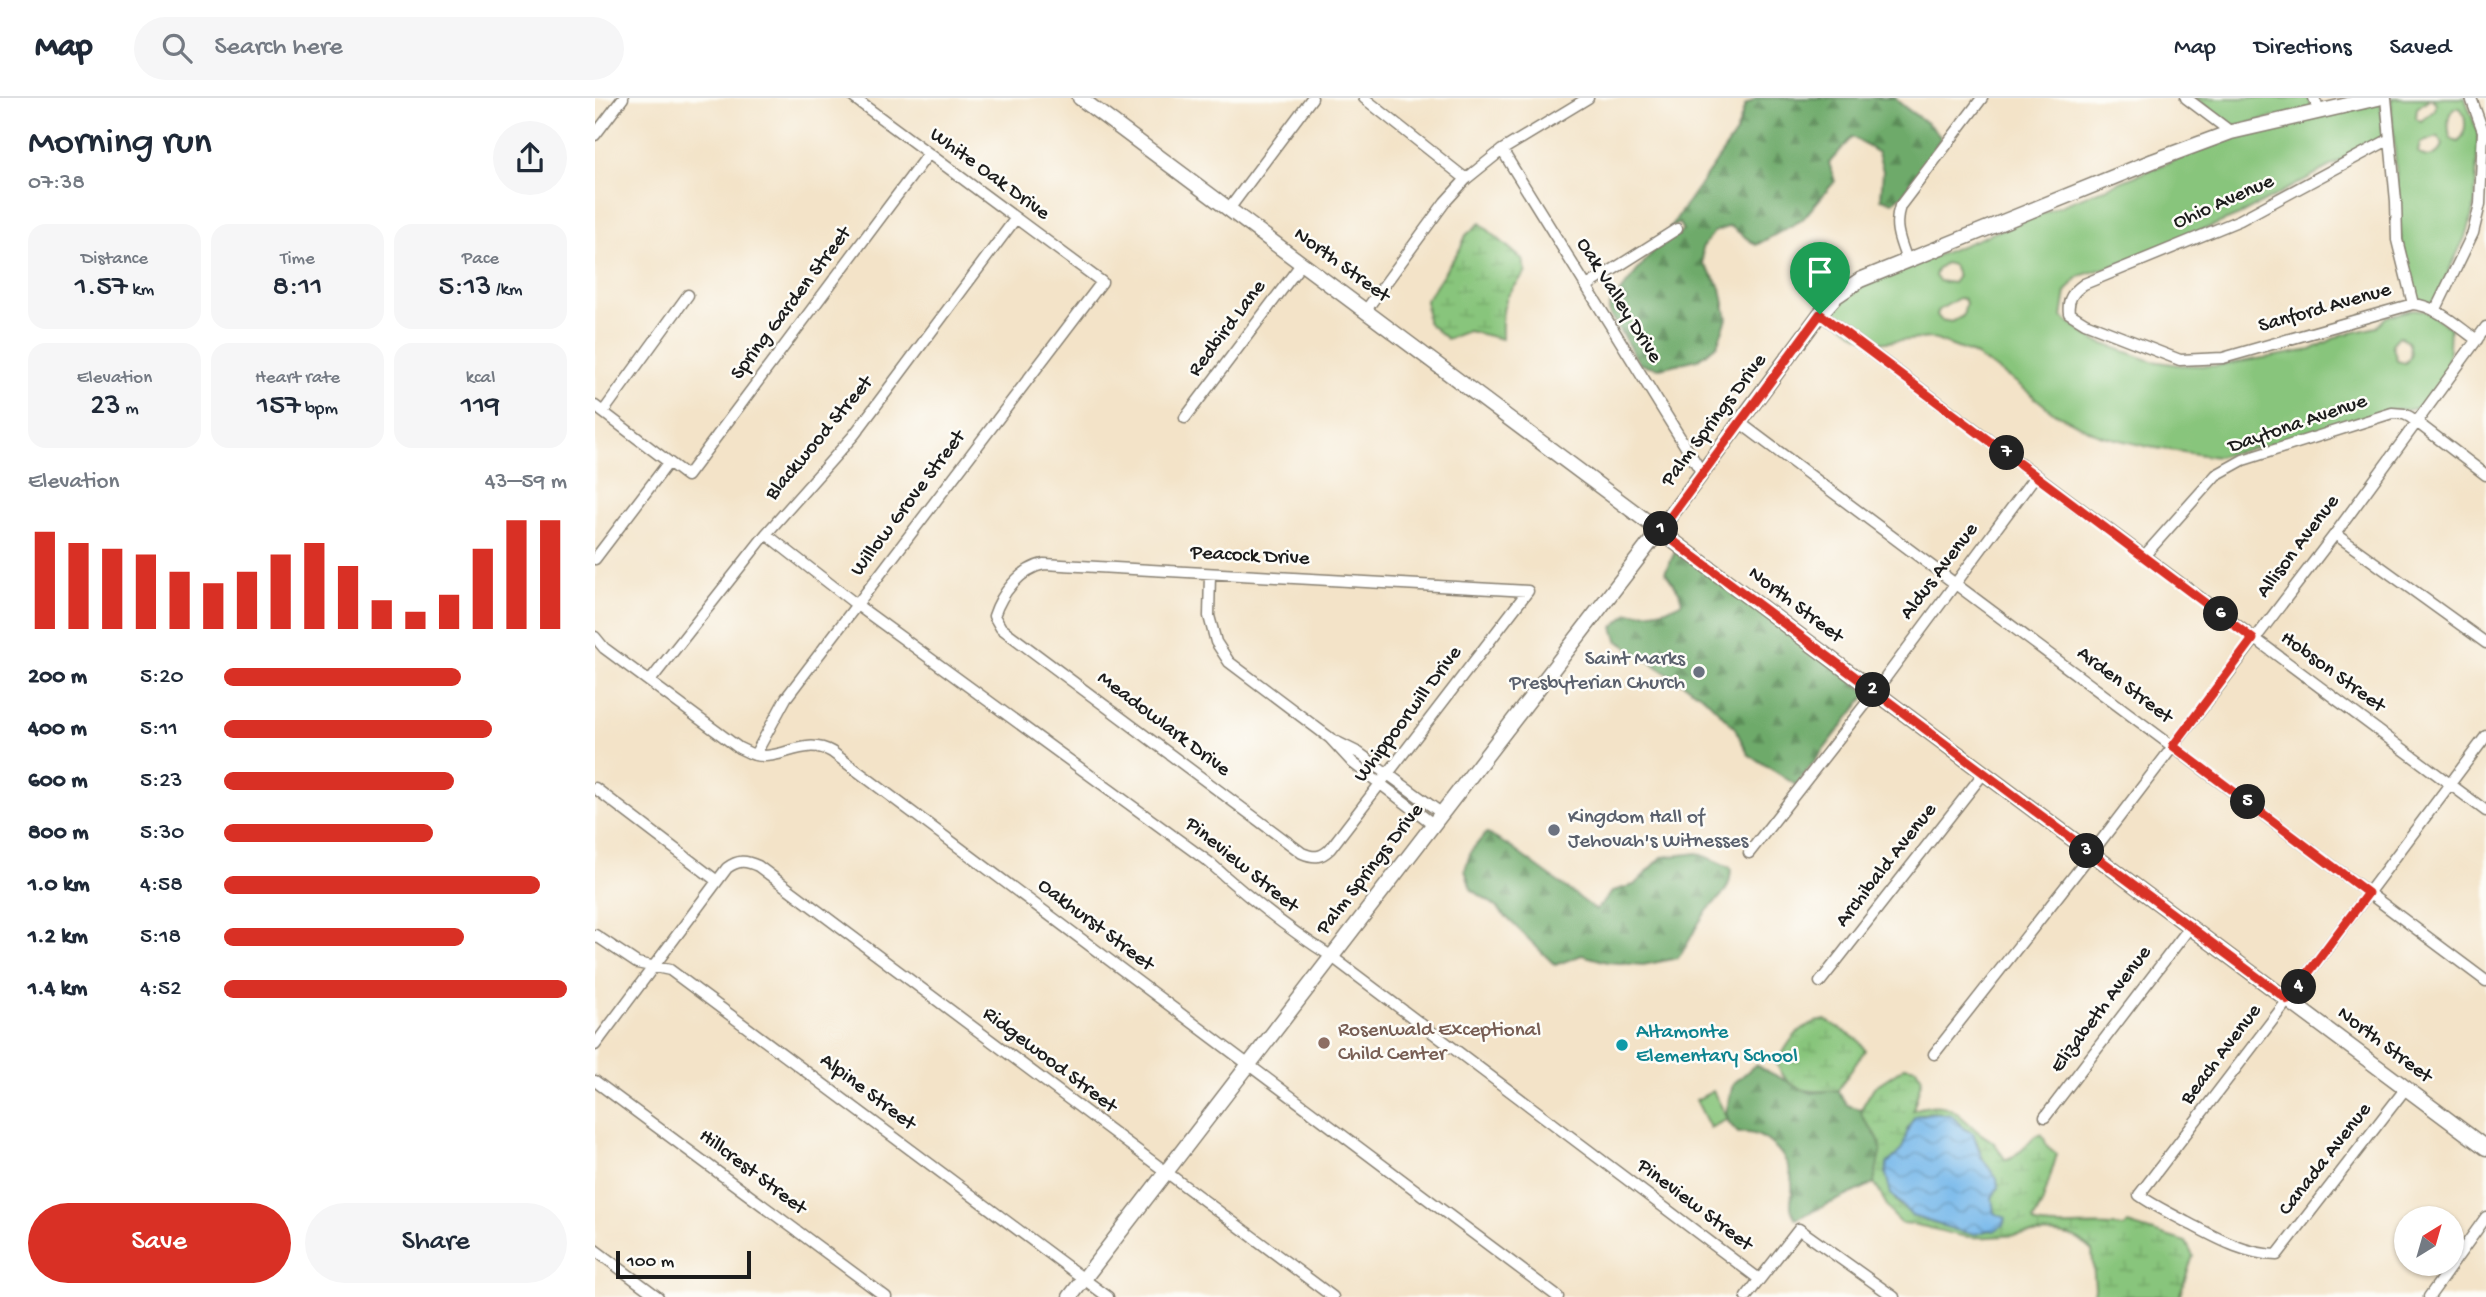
<!DOCTYPE html>
<meta charset="utf-8">
<style>
:root{--surface:#fff;--page:#f6f6f7;--text:#1f2937;--muted:#747a83;--line:#e0e1e3;--accent:#d93025}
body{margin:0;font-family:"Gochi Hand",sans-serif;background:var(--page);color:var(--text);height:100vh;display:flex;flex-direction:column;font-size:26px;white-space:nowrap}
*{box-sizing:border-box;margin:0}
p{font-size:23px;color:var(--muted)}
.icon{flex:none;width:38px;height:38px;fill:none;stroke:currentColor;stroke-width:2;stroke-linecap:round;stroke-linejoin:round}
.map{position:relative;flex:1;overflow:hidden}
.details{display:flex;flex-direction:column;background:var(--surface);width:595px}
.details>*{flex:none}
.needle{width:46px;rotate:37deg}
.controls{position:absolute;left:1799px;top:1108px;display:grid;gap:14px}
.controls a{display:grid;place-items:center;width:70px;height:70px;border-radius:50%;background:var(--surface);box-shadow:0 2px 5px #0004;font-size:35px}
.scale{position:absolute;left:21px;bottom:18px;width:135px;box-sizing:border-box;padding-left:7px;border:4px solid #1c1c1c;border-top:0;font-size:19px;line-height:24px;white-space:nowrap;color:#1c1c1c;-webkit-text-stroke:5px #fdfcf7;paint-order:stroke}
.pin{position:absolute;display:grid;place-items:center;width:60px;height:60px;color:#fff;margin:-72px -30px;border-radius:50% 50% 50% 0;rotate:-45deg;box-shadow:0 0 7px #0007}
.pin .icon{rotate:45deg}
.km{position:absolute;width:35px;height:35px;margin:-18px;border-radius:50%;background:#222;color:#fff;font-size:19px;line-height:35px;text-align:center}
.round{display:grid;place-items:center;flex:none;width:74px;height:74px;border-radius:37px;background:var(--page)}
.summary{display:flex;align-items:center;justify-content:space-between;height:119px;padding:0 28px}
h1{font-size:38px;font-weight:600;line-height:52px}
.metrics{display:grid;grid-template-columns:repeat(3,1fr);gap:10px;height:119px;padding:7px 28px}
.metrics div{display:grid;align-content:center;border-radius:18px;background:var(--page);text-align:center}
.metrics b{font-size:30px;font-weight:600}
.metrics small{font-size:19px;font-weight:400}
.metrics p{font-size:19px}
.chart{height:196px;padding:14px 28px}
.chart p{display:flex;justify-content:space-between}
.chart svg{width:100%;height:126px;margin-top:7px;stroke:var(--accent);stroke-width:6}
.primary-button{display:flex;gap:14px;margin-top:auto;padding:14px 28px}
.primary-button a{flex:1;height:80px;border-radius:42px;background:var(--accent);color:#fff;font-size:28px;font-weight:600;line-height:80px;text-align:center}
.primary-button a+a{background:var(--page);color:var(--text)}
ul{padding:0 28px;list-style:none;font-size:23px}
li{display:grid;grid-template-columns:112px 84px 1fr;align-items:center;height:52px}
li i{height:18px;border-radius:9px;background:var(--accent)}
header{display:flex;align-items:center;gap:42px;box-sizing:border-box;height:98px;padding:0 35px;background:var(--surface);border-bottom:2px solid var(--line)}
header strong{font-size:33px}
nav{display:flex;gap:38px;margin-inline-start:auto;font-size:24px}
.search{width:490px;height:63px;background:var(--page);display:flex;align-items:center;gap:18px;box-sizing:border-box;padding:0 24px;border-radius:38px;color:var(--muted);font-size:26px}
main{display:flex;flex:1;min-height:0}
.map>svg:first-child{display:block}
.grass{fill:#88c57b;stroke:#52704c;stroke-width:2;fill-rule:evenodd}
.forest{fill:url(#forest-firs);stroke:#456344;stroke-width:2}
.wetland{fill:url(#wetland-marsh);stroke:#52704c;stroke-width:2;fill-rule:evenodd}
.water{fill:url(#water-waves);stroke:#486a83;stroke-width:2}
.lines{fill:none;stroke-linecap:round;stroke-linejoin:round}
.minor-casing{stroke:#888072;stroke-width:13}
.tertiary-casing{stroke:#888072;stroke-width:17}
.minor{stroke:#fff;stroke-width:10}
.tertiary{stroke:#fff;stroke-width:14}
.route-casing{stroke:#fff;stroke-width:14}
.route{stroke:#d93025;stroke-width:9}
.worship-dot{fill:#6b7280;stroke:#fdfcf7;stroke-width:2.5}
.education-dot{fill:#8d6e63;stroke:#fdfcf7;stroke-width:2.5}
.culture-dot{fill:#0f9aa8;stroke:#fdfcf7;stroke-width:2.5}
.labels{text-anchor:middle;dominant-baseline:central;stroke-width:5;stroke-linejoin:round;paint-order:stroke}
.street-label{font-size:21px;fill:#1c1c1c;stroke:#fdfcf7}
.worship-label{font-size:21px;fill:#5b616d;stroke:#fdfcf7;text-anchor:end}
.education-label{font-size:21px;fill:#785e54;stroke:#fdfcf7;text-anchor:start}
.culture-label{font-size:21px;fill:#0d838f;stroke:#fdfcf7;text-anchor:start}
</style>
<header>
<strong>Map</strong>
<div class="search"><svg class="icon" aria-label="search" viewBox="0 0 24 24"><circle cx="10" cy="10" r="6"/><path d="M15 15l6 6"/></svg>Search here</div>
<nav><a>Map</a><a>Directions</a><a>Saved</a></nav>
</header>
<main>
<section class="details">
<div class="summary"><div><h1>Morning run</h1><p>07:38</p></div><a class="round"><svg class="icon" aria-label="share" viewBox="0 0 24 24"><path d="M12 15V3M7 8l5-5 5 5M5 13v7h14v-7"/></svg></a></div>
<div class="metrics">
<div><p>Distance</p><b>1.57<small> km</small></b></div>
<div><p>Time</p><b>8:11</b></div>
<div><p>Pace</p><b>5:13<small> /km</small></b></div>
</div>
<div class="metrics">
<div><p>Elevation</p><b>23<small> m</small></b></div>
<div><p>Heart rate</p><b>157<small> bpm</small></b></div>
<div><p>kcal</p><b>119</b></div>
</div>
<div class="chart"><p><span>Elevation</span>43–59 m</p>
<svg viewBox="0 0 160 44" preserveAspectRatio="none"><path d="M5 44V10M15 44V14M25 44V16M35 44V18M45 44V24M55 44V28M65 44V24M75 44V18M85 44V14M95 44V22M105 44V34M115 44V38M125 44V32M135 44V16M145 44V6M155 44V6"/></svg>
</div>
<ul>
<li><b>200 m</b>5:20<i style="width:69%"></i></li>
<li><b>400 m</b>5:11<i style="width:78%"></i></li>
<li><b>600 m</b>5:23<i style="width:67%"></i></li>
<li><b>800 m</b>5:30<i style="width:61%"></i></li>
<li><b>1.0 km</b>4:58<i style="width:92%"></i></li>
<li><b>1.2 km</b>5:18<i style="width:70%"></i></li>
<li><b>1.4 km</b>4:52<i style="width:100%"></i></li>
</ul>
<div class="primary-button"><a>Save</a><a>Share</a></div>
</section>
<div class="map">
<svg width="1891" height="1199" viewBox="0 0 1891 1199">
<defs>
<pattern id="forest-firs" width="22" height="20" patternUnits="userSpaceOnUse" patternTransform="scale(1.75)"><rect width="22" height="20" fill="#6eaa6b"/><path d="M5 1l3.5 6h-7zM16 11l3.5 6h-7z" fill="#5a8a57"/></pattern>
<pattern id="wetland-marsh" width="20" height="14" patternUnits="userSpaceOnUse" patternTransform="scale(1.75)"><rect width="20" height="14" fill="#88c57b"/><path d="M1 5h8M5 5V1M11 12h8M15 12V8" fill="none" stroke="#75a96a"/></pattern>
<pattern id="water-waves" width="16" height="10" patternUnits="userSpaceOnUse" patternTransform="scale(1.75)"><rect width="16" height="10" fill="#74b7ea"/><path d="M0 5q4-4 8 0t8 0" fill="none" stroke="#5e94bd"/></pattern>
</defs>
<rect width="100%" height="100%" fill="#fdfcf7"/>
<filter id="ink" filterUnits="userSpaceOnUse"><feTurbulence type="fractalNoise" baseFrequency=".0143" numOctaves="2"/><feDisplacementMap in="SourceGraphic" scale="14" xChannelSelector="R" yChannelSelector="G"/><feConvolveMatrix kernelMatrix="1 2 1 2 8 2 1 2 1" color-interpolation-filters="sRGB"/></filter>
<filter id="wash" filterUnits="userSpaceOnUse"><feTurbulence type="fractalNoise" baseFrequency=".00686" numOctaves="4" result="noise"/><feDisplacementMap in="SourceGraphic" scale="28" xChannelSelector="R" yChannelSelector="G"/><feGaussianBlur stdDeviation="1.57" result="paint"/><feColorMatrix in="noise" values="0 0 0 0 0 0 0 0 0 0 0 0 0 0 0 0 0 1.4 0 .05"/><feComposite in="paint" operator="in"/></filter>
<g filter="url(#wash)">
<rect width="100%" height="100%" fill="#f3e3c8"/>
<path class="grass" d="M1600,0H1714L1717,10L1638,29Z
M1800,0H1835L1822,10L1821,20L1826,23L1840,12L1841,5L1836,0H1870L1883,35L1880,105L1873,133L1838,206L1822,202L1806,140L1796,2ZM1859,10H1865C1872,19 1872,37 1863,44L1856,41C1853,33 1851,17 1859,10ZM1843,39L1848,47C1843,58 1832,63 1823,54L1825,45Z
M1786,4L1788,40L1644,117L1527,165L1484,178L1471,194L1467,219L1501,243L1557,263L1585,267L1620,268L1716,252L1746,237L1782,229L1791,219L1818,211L1828,212L1855,229L1853,272L1825,309L1813,312L1797,311L1696,341L1622,359L1554,349L1504,337L1459,315L1422,285L1378,256L1336,240L1280,245L1262,237L1240,220L1238,208L1256,192L1635,40ZM1350,165L1358,167L1363,178L1358,185L1344,183L1340,178L1342,171ZM1364,200L1369,201L1371,205L1368,218L1357,224L1346,222L1342,217L1344,212ZM1804,238L1813,243C1816,251 1818,258 1810,265L1802,263L1797,246Z
M1118,993L1133,1021L1115,1030L1101,1002Z"/>
<path class="forest" d="M1161,0H1300C1314,16 1334,22 1346,40L1309,96L1298,104L1286,101L1288,73L1283,55L1257,39L1234,65L1240,83L1207,122L1161,147L1135,128L1119,134L1107,150L1108,165L1126,190L1132,221L1122,247L1103,261L1065,270L1045,266L1014,215V208L1059,152L1088,133L1084,125L1074,131L1141,35L1150,7Z
M1081,452L1273,595L1201,687L1153,656L1140,630L1110,600L1022,542L1018,529L1034,515C1053,515 1070,514 1087,504L1084,494L1070,474Z
M891,735L914,748L1001,812L1018,793L1039,787L1067,759L1103,755L1136,770C1135,799 1122,798 1109,817C1099,831 1094,846 1083,860L1048,867L1012,864L987,857L960,867L899,807L876,791L870,772L876,753Z
M1160,967L1216,995L1242,992L1252,1007L1266,1011C1268,1026 1286,1036 1286,1051C1286,1063 1279,1073 1280,1085L1201,1121C1191,1105 1199,1102 1197,1085C1195,1058 1171,1032 1143,1035L1134,1025L1131,1014L1138,986Z"/>
<path class="wetland" d="M885,125L928,162L931,174C925,183 914,193 911,202C906,215 907,228 907,241L873,233L852,241L832,224L831,202L866,149L871,137Z
M1231,922L1263,942L1270,952L1243,992C1215,995 1194,995 1182,966C1193,944 1204,925 1231,922Z
M1311,968L1321,970L1327,980L1318,1012C1350,1001 1357,1010 1380,1031C1386,1037 1392,1039 1398,1044C1403,1048 1406,1057 1411,1062L1417,1060L1441,1038L1445,1036L1448,1038L1452,1048L1462,1056L1447,1106L1438,1123L1441,1126C1470,1132 1500,1124 1529,1129L1533,1126L1591,1144L1598,1158L1584,1199H1498L1500,1190L1497,1153C1492,1149 1486,1142 1480,1140C1453,1129 1404,1142 1375,1139C1352,1137 1326,1125 1306,1125L1296,1115L1279,1084L1286,1051L1284,1042L1267,1018L1266,1011L1279,989ZM1326,1016C1348,1014 1355,1014 1369,1031C1383,1037 1382,1047 1387,1059C1392,1070 1401,1077 1403,1089L1397,1100L1399,1115L1403,1118L1394,1132C1370,1138 1305,1121 1296,1094C1293,1085 1297,1071 1298,1061C1307,1057 1313,1041 1312,1031Z"/>
<path class="water" d="M1336,1015L1356,1017L1369,1031L1378,1035L1387,1060L1402,1081L1403,1089L1397,1100L1399,1115L1411,1120L1408,1127L1399,1133L1394,1132L1381,1136L1361,1132L1317,1118L1296,1096L1291,1076L1292,1065C1317,1048 1305,1038 1320,1018Z"/>
</g>
<g filter="url(#ink)">
<g class="lines">
<g class="minor-casing">
<path id="minor" d="M769,0L871,81
M1591,0L1636,34
M1719,0L1724,13
M1791,0L1801,103L1802,142L1818,206
M1876,0L1888,33L1891,37
M0,37L28,0
M1793,42L1645,122L1489,186C1478,194 1472,201 1474,215L1490,225L1585,262L1628,260L1818,206C1842,208 1862,228 1882,242
M907,52L1107,375
M634,111L717,0
M1312,162C1305,143 1298,128 1305,108L1387,0
M992,188L1082,131
M771,212L850,104L871,81L907,52L993,0
M1840,213L1878,135L1885,106L1888,33
M1225,216L1891,713
M0,308L92,378L333,56
M8,314L93,197
M590,320L707,165
M1144,324L1891,883
M171,436L262,507L615,765C654,800 692,831 736,858L1164,1181
M1740,436L1891,545
M1549,458L1621,377L1648,362L1797,315L1809,316L1815,319L1891,377
M0,461L73,365
M449,466L933,493L735,751C726,760 719,760 707,755L406,530L399,518C406,496 426,470 449,466Z
M615,476L614,518L621,544L634,564L735,640L758,665L838,726
M0,539L9,550L144,650C149,652 155,656 160,657C187,663 209,638 237,654L963,1199
M55,583L171,436L259,337L421,120
M742,644L764,655L846,715
M160,657L191,600L507,184L259,0
M0,690L122,783
M1154,755L1280,594L1441,377
M0,837L42,865L75,872L513,1199
M1225,884L1388,676
M0,947L132,770C143,762 150,762 163,768L738,1199
M1339,956L1496,756L1740,436L1891,229
M0,983L291,1199
M1811,990L1682,1157C1648,1156 1620,1139 1591,1124C1575,1115 1559,1108 1544,1097L1693,902L1891,638
M1450,1019L1595,829
M0,1152L63,1199
M1151,1199L1204,1131L1299,1199
M1834,1199L1891,1119"/>
</g>
<g class="tertiary-casing">
<path id="tertiary" d="M485,0L1891,1050
M475,1199L1064,433L1225,216L1240,199L1265,182L1558,63L1636,34L1783,0"/>
</g>
<use href="#minor" class="minor"/>
<use href="#tertiary" class="tertiary"/>
</g>
</g>
<g class="lines" filter="url(#ink)">
<g class="route-casing">
<path id="route" d="M1225,216L1658,541L1578,648L1773,795L1693,902L1065,433Z"/>
</g>
<use href="#route" class="route"/>
</g>
<g class="worship-dot">
<circle cx="1104" cy="574" r="7"/>
<circle cx="959" cy="732" r="7"/>
</g>
<circle class="education-dot" cx="729" cy="945" r="7"/>
<circle class="culture-dot" cx="1027" cy="947" r="7"/>
<g class="labels">
<g class="street-label">
<text transform="translate(394 77) rotate(36)">White Oak Drive</text>
<text transform="translate(1629 105) rotate(-24)">Ohio Avenue</text>
<text transform="translate(746 168) rotate(36)">North Street</text>
<text transform="translate(1023 203) rotate(58)">Oak Valley Drive</text>
<text transform="translate(197 206) rotate(-53)">Spring Garden Street</text>
<text transform="translate(1730 211) rotate(-16)">Sanford Avenue</text>
<text transform="translate(633 231) rotate(-53)">Redbird Lane</text>
<text transform="translate(1120 323) rotate(-53)">Palm Springs Drive</text>
<text transform="translate(1703 327) rotate(-19)">Daytona Avenue</text>
<text transform="translate(225 341) rotate(-50)">Blackwood Street</text>
<text transform="translate(314 406) rotate(-53)">Willow Grove Street</text>
<text transform="translate(1704 449) rotate(-53)">Allison Avenue</text>
<text transform="translate(655 459) rotate(3)">Peacock Drive</text>
<text transform="translate(1345 474) rotate(-53)">Aldus Avenue</text>
<text transform="translate(1200 508) rotate(37)">North Street</text>
<text transform="translate(1737 575) rotate(36)">Hobson Street</text>
<text transform="translate(1529 588) rotate(37)">Arden Street</text>
<text transform="translate(814 617) rotate(-53)">Whippoorwill Drive</text>
<text transform="translate(568 627) rotate(37)">Meadowlark Drive</text>
<text transform="translate(646 768) rotate(39)">Pineview Street</text>
<text transform="translate(1292 768) rotate(-52)">Archibald Avenue</text>
<text transform="translate(776 772) rotate(-52)">Palm Springs Drive</text>
<text transform="translate(500 828) rotate(37)">Oakhurst Street</text>
<text transform="translate(1507 912) rotate(-53)">Elizabeth Avenue</text>
<text transform="translate(1789 948) rotate(37)">North Street</text>
<text transform="translate(1627 957) rotate(-53)">Beach Avenue</text>
<text transform="translate(454 963) rotate(37)">Ridgewood Street</text>
<text transform="translate(272 995) rotate(37)">Alpine Street</text>
<text transform="translate(1731 1062) rotate(-52)">Canada Avenue</text>
<text transform="translate(157 1075) rotate(37)">Hillcrest Street</text>
<text transform="translate(1099 1108) rotate(37)">Pineview Street</text>
</g>
<g class="worship-label">
<text x="1090" y="562">Saint Marks<tspan x="1090" dy="24">Presbyterian Church</tspan></text>
<text x="973" y="720" text-anchor="start">Kingdom Hall of<tspan x="973" dy="24">Jehovah's Witnesses</tspan></text>
</g>
<g class="education-label">
<text x="743" y="933">Rosenwald Exceptional<tspan x="743" dy="24">Child Center</tspan></text>
</g>
<g class="culture-label">
<text x="1041" y="935">Altamonte<tspan x="1041" dy="24">Elementary School</tspan></text>
</g>
</g>
</svg>
<div class="controls">
<a><svg class="needle" viewBox="-14 -14 28 28"><path d="M0-13l5 13h-10z" fill="#e53935"/><path d="M0 13l5-13h-10z" fill="#747a83"/></svg></a>
</div>
<div class="scale">100 m</div>
<div class="pin" style="left:1225px;top:216px;background:#1e9e55"><svg class="icon" aria-label="arrive" viewBox="0 0 24 24"><path d="M6 21V4h12l-3 4 3 4H6"/></svg></div>
<b class="km" style="left:1066px;top:431px">1</b>
<b class="km" style="left:1278px;top:592px">2</b>
<b class="km" style="left:1492px;top:753px">3</b>
<b class="km" style="left:1704px;top:889px">4</b>
<b class="km" style="left:1653px;top:704px">5</b>
<b class="km" style="left:1626px;top:516px">6</b>
<b class="km" style="left:1412px;top:355px">7</b>
</div>
</main>
